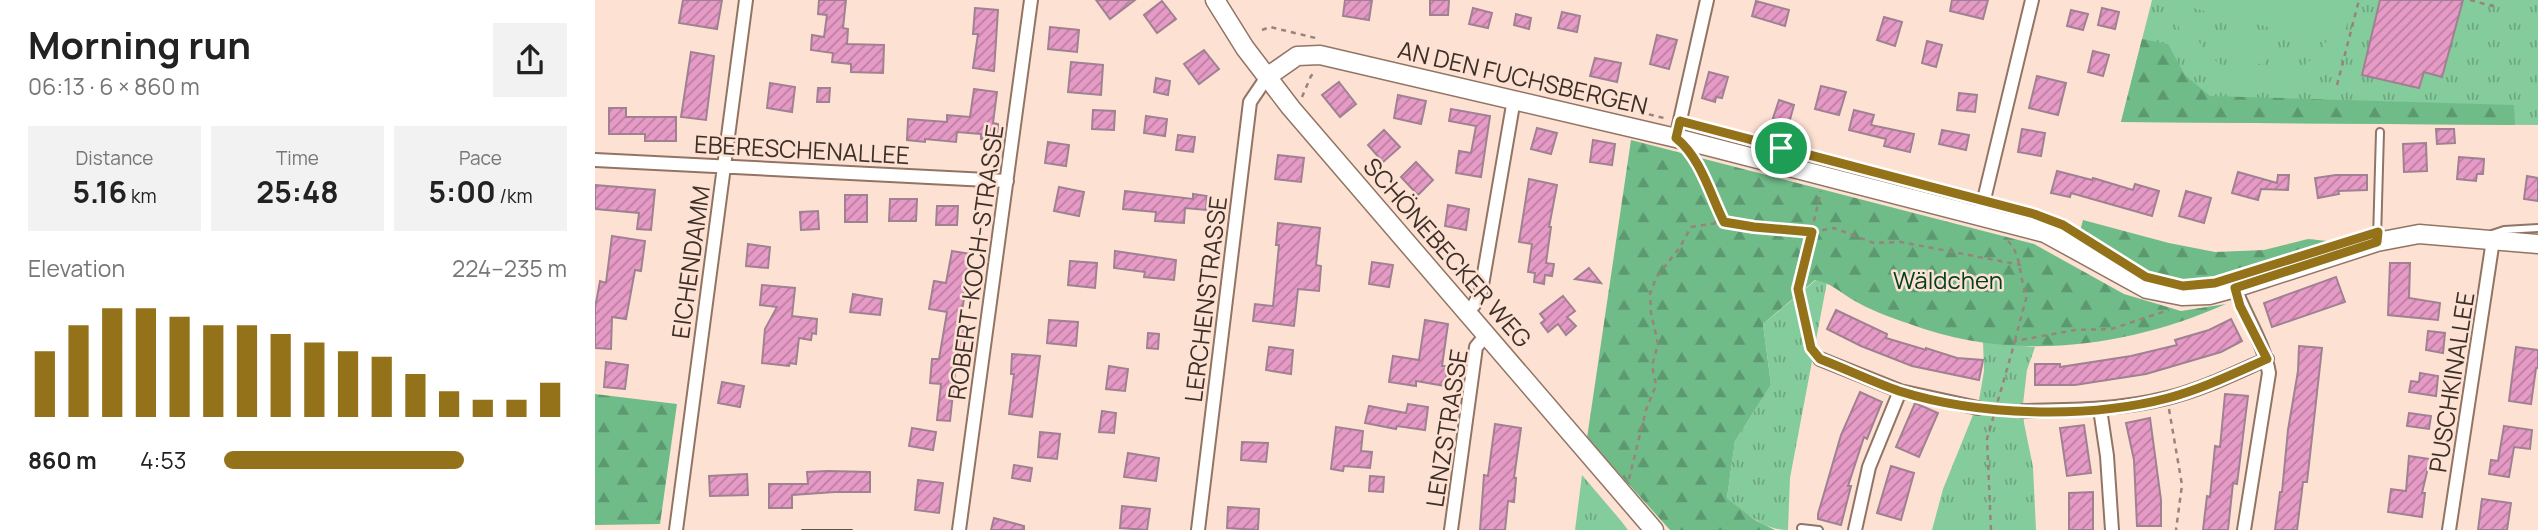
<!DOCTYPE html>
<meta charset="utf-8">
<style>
:root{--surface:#fff;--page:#f2f2f2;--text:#222;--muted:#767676;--accent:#94721a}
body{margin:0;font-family:Manrope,sans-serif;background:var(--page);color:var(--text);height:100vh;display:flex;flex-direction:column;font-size:26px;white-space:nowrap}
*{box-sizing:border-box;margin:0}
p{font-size:23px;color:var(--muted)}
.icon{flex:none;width:38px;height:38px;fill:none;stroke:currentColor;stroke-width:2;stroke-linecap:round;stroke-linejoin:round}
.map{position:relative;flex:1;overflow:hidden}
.drawer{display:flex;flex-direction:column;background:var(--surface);width:595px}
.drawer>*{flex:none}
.pin{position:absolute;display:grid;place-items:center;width:60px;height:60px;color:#fff;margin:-30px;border:4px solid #fff;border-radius:50%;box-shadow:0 2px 7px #0007}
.round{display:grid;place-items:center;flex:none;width:74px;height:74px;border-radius:0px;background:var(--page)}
.head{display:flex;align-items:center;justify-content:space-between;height:119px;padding:0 28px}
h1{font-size:38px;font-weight:700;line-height:52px}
.metrics{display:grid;grid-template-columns:repeat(3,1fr);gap:10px;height:119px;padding:7px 28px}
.metrics div{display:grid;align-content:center;border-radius:0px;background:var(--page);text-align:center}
.metrics b{font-size:30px;font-weight:700}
.metrics small{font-size:19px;font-weight:400}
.metrics p{font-size:19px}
.chart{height:196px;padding:14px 28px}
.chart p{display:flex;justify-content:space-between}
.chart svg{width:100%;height:126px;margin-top:7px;stroke:var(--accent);stroke-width:6}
ul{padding:0 28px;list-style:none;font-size:23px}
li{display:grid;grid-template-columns:112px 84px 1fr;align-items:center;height:52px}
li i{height:18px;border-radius:9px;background:var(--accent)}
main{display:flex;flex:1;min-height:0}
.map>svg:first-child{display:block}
.grass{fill:url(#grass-tufts)}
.forest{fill:url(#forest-firs)}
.pitch{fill:#85cc9c}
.building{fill:url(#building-hatch);stroke:#a08192;stroke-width:2}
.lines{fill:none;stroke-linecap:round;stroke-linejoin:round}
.lane-casing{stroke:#927464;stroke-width:10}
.street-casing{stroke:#927464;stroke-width:16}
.secondary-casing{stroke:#927464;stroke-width:21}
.path{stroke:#98847a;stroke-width:2.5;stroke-dasharray:5 5;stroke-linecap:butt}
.lane{stroke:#fff;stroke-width:6}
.street{stroke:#fff;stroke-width:12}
.secondary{stroke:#fff;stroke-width:18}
.tram{stroke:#615149;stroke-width:2}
.route-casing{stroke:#fff;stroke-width:14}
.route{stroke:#94721a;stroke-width:9}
.labels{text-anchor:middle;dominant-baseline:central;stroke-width:5;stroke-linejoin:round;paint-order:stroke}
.street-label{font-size:24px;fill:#3d3029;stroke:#fde2d4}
.park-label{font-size:24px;fill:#013f1f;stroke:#fde2d4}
</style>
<main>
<section class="drawer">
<div class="head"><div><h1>Morning run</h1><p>06:13 · 6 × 860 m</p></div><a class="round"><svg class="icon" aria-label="share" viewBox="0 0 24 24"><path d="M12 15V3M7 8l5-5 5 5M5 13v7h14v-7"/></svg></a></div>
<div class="metrics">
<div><p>Distance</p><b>5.16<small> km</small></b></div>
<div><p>Time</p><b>25:48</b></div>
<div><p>Pace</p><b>5:00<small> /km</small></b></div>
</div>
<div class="chart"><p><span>Elevation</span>224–235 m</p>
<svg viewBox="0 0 160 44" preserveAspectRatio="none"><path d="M5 44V21M15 44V12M25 44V6M35 44V6M45 44V9M55 44V12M65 44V12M75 44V15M85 44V18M95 44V21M105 44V23M115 44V29M125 44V35M135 44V38M145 44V38M155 44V32"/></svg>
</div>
<ul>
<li><b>860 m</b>4:53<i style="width:70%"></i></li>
</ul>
</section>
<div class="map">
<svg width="1943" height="530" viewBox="0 0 1943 530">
<defs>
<pattern id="grass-tufts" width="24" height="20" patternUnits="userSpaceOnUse" patternTransform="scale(1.75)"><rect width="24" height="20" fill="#85cc9c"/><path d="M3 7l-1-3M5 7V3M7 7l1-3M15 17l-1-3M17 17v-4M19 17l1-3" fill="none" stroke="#6ea67f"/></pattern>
<pattern id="forest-firs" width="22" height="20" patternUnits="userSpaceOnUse" patternTransform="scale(1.75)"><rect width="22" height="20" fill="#70bc89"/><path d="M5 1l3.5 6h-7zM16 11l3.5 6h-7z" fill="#5d9970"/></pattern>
<pattern id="building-hatch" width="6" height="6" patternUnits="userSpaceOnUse" patternTransform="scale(1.75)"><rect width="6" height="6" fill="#e69ac6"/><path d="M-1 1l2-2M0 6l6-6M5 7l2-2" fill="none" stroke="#bc7ea1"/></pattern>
</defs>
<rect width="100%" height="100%" fill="#fde2d4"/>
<path class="grass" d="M1557,0H1943V125L1526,122Z
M1221,280L1232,282L1195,478L1193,530C1168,530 1151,513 1132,498L1140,441L1176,385L1168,324Z
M1388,342L1440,347L1432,370L1428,404L1429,423L1438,467L1441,530H1337L1348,489L1384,400L1389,371Z
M987,475L1027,522L1033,530H980Z"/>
<path class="forest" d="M1547,39L1573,44L1590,75L1615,96L1919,105L1920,125L1526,122Z
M1036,140L1439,244L1529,294L1586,311L1631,304C1531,348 1417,363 1312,323C1294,317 1275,310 1258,300C1245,292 1236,283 1220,280L1168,324L1176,385L1140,441L1132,498L1160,520L1180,530H1075L992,438Z
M1488,220L1574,243L1620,252L1669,250L1713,239L1752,243L1596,286L1547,274L1484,235Z
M0,394L82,404L65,524L0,525Z"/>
<path class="pitch" d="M1579,0H1592C1593,74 1685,108 1729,45C1739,32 1741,16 1745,0H1758L1739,76C1734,75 1728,73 1723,73C1712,73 1696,87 1683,89C1628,101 1580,53 1579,0Z
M1595,0H1739L1729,41L1594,7Z
M1638,37L1674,46L1669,65L1633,56Z"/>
<path class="building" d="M88,0H127L122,29L84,23Z
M224,0H251L248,28L253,29L252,44L289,45L288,73L256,72V64L237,62L238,53L216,50L217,35L229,37L232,15L223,14Z
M501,0H540L515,19Z
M750,0H777L774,20L748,16Z
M835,0H854L853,15H835Z
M1357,0H1393L1388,19L1355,11Z
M1785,0H1868L1847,77L1829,72L1824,88L1767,75Z
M567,1L581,19L562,33L549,15Z
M1161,1L1194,10L1190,26L1157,16Z
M380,8L403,10L399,71L378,68L383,34H378Z
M878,8L897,13L893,28L874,24Z
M1507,8L1524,12L1520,29L1503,25Z
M1476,10L1493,14L1488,30L1472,26Z
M967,12L985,16L982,32L963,28Z
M921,14L936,18L934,29L919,25Z
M1289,17L1307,22L1300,46L1282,40Z
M455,27L484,30L482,52L453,49Z
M1062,35L1082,40L1074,69L1055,64Z
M1332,41L1347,45L1341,67L1327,63Z
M609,50L624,69L604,84L589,64Z
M1498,51L1514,55L1508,76L1493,72Z
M96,52L119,56L111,120L86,117Z
M1000,58L1026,63L1022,82L995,76Z
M476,62L508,65L506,95L473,92Z
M1114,72L1133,77L1127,98L1121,97L1120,102L1107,98Z
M1442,76L1471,83L1463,115L1434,108Z
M561,78L575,81L573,95L559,92Z
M744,82L761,104L745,117L727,95Z
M175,83L200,87L197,112L172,108Z
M1226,86L1251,92L1244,115L1220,109Z
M223,88H235L234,102H222Z
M379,89L402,92L398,123L403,124L402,141L386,139V134L362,132L361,142L330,139V142L312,140L313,119L352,122V115L375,117Z
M1364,93L1382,95L1380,112L1362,110Z
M803,95L831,101L826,124L799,118Z
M1184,100L1199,105L1194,123L1178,118Z
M14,108H31V117H81V141H50V134H14Z
M856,109L895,116L886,177L861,173L864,151L876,153L881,126L854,121Z
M498,110L520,111L519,130L497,129Z
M1259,110L1279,115L1276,125L1319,134L1315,152L1289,146L1291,139L1254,130Z
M551,116L572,119L570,136L549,133Z
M942,128L962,133L956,154L936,149Z
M1427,129L1450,133L1446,156L1423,152Z
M1841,129H1859L1860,143L1842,144Z
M789,130L805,147L788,162L773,145Z
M1347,130L1374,135L1371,150L1344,144Z
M583,135L600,137L598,152L581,150Z
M998,140L1020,144L1017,165L995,162Z
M453,142L474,145L471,166L450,163Z
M1831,143L1832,171L1809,172L1808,144Z
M683,155L709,158L706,182L680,179Z
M1864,157L1889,159L1888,174H1882L1881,181L1862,179Z
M821,162L838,180L823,195L806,177Z
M1462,171L1497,180L1498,178L1538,190L1540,184L1564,191L1557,216L1476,193L1475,197L1456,193Z
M1643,172L1682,183L1683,175H1694L1693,190L1666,189L1663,200L1637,193Z
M1741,175H1772V190L1743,191L1744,194L1723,198L1720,178Z
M1932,176L1943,178V201L1929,199Z
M934,179L962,185L954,227H956L951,263L959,264L957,276L950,275L949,284L939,282L940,273L933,272L937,244L924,242Z
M0,185L60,190L56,230L42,229L44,213L0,209Z
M464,187L489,192L484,216L459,211Z
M530,191L598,199V194L612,196L611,210L590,208L589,223L560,221L561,212L528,209Z
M1591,191L1616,198L1609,223L1584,216Z
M250,195H272V222H250Z
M295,199H322L321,221H294Z
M853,205L874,209L871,230L850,226Z
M342,206H363L362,225H341Z
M223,211L224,229L206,230L205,212Z
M683,223L725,228L721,265L726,266L724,291L703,289L699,326L658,321L660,304L678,306L684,245H681Z
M17,236L50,241L46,271L40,270L31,319L17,317L16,349L0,348V308L5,281L11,283Z
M153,244L175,247L173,268L151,266Z
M357,251L376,254L365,324L374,326L370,348L363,347L355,421L342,420L346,384L335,383L337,359H344L352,312L334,309L339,281L351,283Z
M520,251L581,260L579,280L549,277L550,272L519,268Z
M475,261L502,263L500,288L473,285Z
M777,262L798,265L794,287L774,284Z
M1795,263H1815L1814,298L1845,303L1843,320L1793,315Z
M994,268L1006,283L980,279Z
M1741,277L1750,302L1677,327L1669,303Z
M167,285L200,288L197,316L222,319L221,334L217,333L216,340L204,338L201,364L195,363L194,366L167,363L170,329L182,307L165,305Z
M258,294L287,299L285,315L255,312Z
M968,296L980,311L972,317L981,326L971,335L963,324L953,332L946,323L950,320L945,314Z
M1241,310L1292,334L1291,338L1331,350V348L1362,358L1388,360L1384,380L1317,366L1266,346L1232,329Z
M1636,319L1647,341L1626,352L1551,374L1480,385H1440V364H1465V367L1536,356L1582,345L1580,340L1614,330Z
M454,320L483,322L481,346L452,343Z
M830,320L853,324L847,366H852L850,386L821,381V386L794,382L798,356L824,360Z
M1833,331L1850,333L1848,353L1831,350Z
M553,333L564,334L563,349L552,348Z
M1704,346L1727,348L1712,482H1708L1702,530H1680L1685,492H1687L1693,430L1703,371Z
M674,347L698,350L696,374L671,370Z
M1921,347L1943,350V368H1941L1936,404L1914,401Z
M417,354L445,356L437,417L414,414L419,374H416Z
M11,362L33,365L30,389L9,387Z
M514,366L533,369L530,391L511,389Z
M1825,373L1843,376L1841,396L1814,392L1816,381L1824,382Z
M127,382L149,386L145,407L123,403Z
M1265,392L1287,402L1272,439L1269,437L1253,486H1256L1246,525L1223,519V514L1246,435Z
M1630,394L1653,396L1642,484L1638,483L1633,530H1608L1612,496L1615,497L1620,446L1625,447Z
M1320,403L1343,413L1324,457L1301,447Z
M813,404L833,407L830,430L802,426L801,429L770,423L774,406L811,413Z
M507,411L521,413L519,433L504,432Z
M1814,413L1836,416L1834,429L1812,426Z
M1555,418L1566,500V526H1542L1539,460L1531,423Z
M900,424L926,428L919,478H921L919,502L913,501L910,530H885L889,475L893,476Z
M1489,425L1496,473L1472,476L1465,428Z
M1909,426L1937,430L1935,449L1919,447L1914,477L1894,474L1896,460L1903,461Z
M741,427L768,431L766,451L777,452L775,468L749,466L748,471L736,469Z
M317,428L341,432L338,450L314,446Z
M445,432L465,434L462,459L443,457Z
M647,442L673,443L671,462L646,460Z
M533,453L564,458L561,481L529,477Z
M1814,456L1835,459L1827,493H1830L1827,517L1793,512L1796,489L1811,491Z
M419,465L437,468L435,481L417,478Z
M1296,466L1319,473L1306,520L1282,513Z
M233,471L275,472V492H240L197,495V508H174V484H213L212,472Z
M152,474L153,495L115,496L114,476Z
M775,476L789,477L788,492L774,491Z
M323,480L348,483L344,513L320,510Z
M1498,492V530H1474V493Z
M1887,499L1916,503L1912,530H1883Z
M527,506L555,509L552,530L525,528Z
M633,507L664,509L663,530L632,528Z
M399,518L429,526V530H396Z"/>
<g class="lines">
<g class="lane-casing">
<path id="lane" d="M1897,234L1909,230L1943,228
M1782,239L1785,132
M1206,528L1224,530"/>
</g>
<g class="street-casing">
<path id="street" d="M1081,138L1112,0
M0,160L412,181
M1385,216L1437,0
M1640,288C1650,316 1669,343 1674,373L1649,530
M872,311L879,305L886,291L919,99
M1225,359L1305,391L1383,408
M1505,409L1512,456L1517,530
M1428,411C1476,410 1525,410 1572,398C1606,390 1640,373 1672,359
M81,530L151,0
M364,530L436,0
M603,530L655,102L672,77
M856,530L881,347L892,334
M1260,530L1274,467L1305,391
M1854,530L1898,240"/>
</g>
<g class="secondary-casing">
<path id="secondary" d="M620,0L650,48L696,108L1059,530
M672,77L702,56L725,55L1081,138L1450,233L1552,289L1587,296L1614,295L1640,288L1782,242L1824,234L1943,244"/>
</g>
<path class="path" d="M1875,0L1897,6L1898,0
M667,30L675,27L725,39
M1742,85L1764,0
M707,97L716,76L720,72
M1015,105L1073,119
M1097,124L1195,150
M1098,158L1129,222L1159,227L1217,232L1239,228L1279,243L1306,242L1426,265
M1413,241C1428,257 1423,277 1432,295L1420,340
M1216,348L1203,289L1226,191
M1574,409L1587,485L1581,530
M1400,410L1418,411
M1034,479L1051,410L1061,385L1057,366L1063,344L1056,313L1055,294L1061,278L1085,247L1096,227L1129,222
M1396,530L1392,439L1420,341L1480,330L1516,329L1574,310"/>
<use href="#lane" class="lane"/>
<use href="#street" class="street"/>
<use href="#secondary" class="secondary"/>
<path class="tram" d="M207,530H257"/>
</g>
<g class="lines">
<g class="route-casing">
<path id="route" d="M1085,121L1439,214L1468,225L1551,277L1588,286L1620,283L1783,232L1782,242L1640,288L1645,306L1672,359C1640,373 1607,389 1573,398C1493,419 1383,416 1304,391C1278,382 1251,369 1225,359L1216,348L1203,289L1217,232L1159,227L1129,222C1115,194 1106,158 1081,138Z"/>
</g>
<use href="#route" class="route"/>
</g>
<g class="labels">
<g class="street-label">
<text transform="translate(928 77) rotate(13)">AN DEN FUCHSBERGEN</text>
<text transform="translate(207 149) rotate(3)">EBERESCHENALLEE</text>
<text transform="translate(853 252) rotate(49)">SCHÖNEBECKER WEG</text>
<text transform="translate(95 262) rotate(-82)">EICHENDAMM</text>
<text transform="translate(380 262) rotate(-82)">ROBERT-KOCH-STRASSE</text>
<text transform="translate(610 299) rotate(-83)">LERCHENSTRASSE</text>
<text transform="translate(1856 382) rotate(-81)">PUSCHKINALLEE</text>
<text transform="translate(851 428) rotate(-81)">LENZSTRASSE</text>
</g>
<g class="park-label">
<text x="1353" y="279">Wäldchen</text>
</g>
</g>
</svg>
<div class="pin" style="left:1186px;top:148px;background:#1e9e55"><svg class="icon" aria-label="arrive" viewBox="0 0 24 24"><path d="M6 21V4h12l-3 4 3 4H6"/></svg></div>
</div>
</main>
